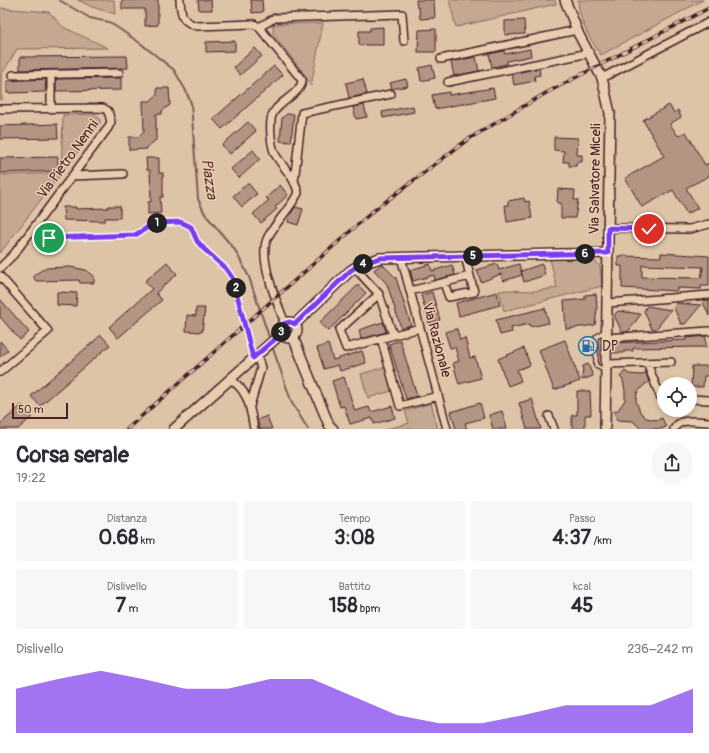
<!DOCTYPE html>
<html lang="it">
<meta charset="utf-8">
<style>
:root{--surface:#fff;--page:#f7f7f7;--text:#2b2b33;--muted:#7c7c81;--accent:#7c3aed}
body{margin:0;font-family:Pangolin,sans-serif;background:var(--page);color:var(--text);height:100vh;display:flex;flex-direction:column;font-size:15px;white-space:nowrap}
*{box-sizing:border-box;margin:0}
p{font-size:13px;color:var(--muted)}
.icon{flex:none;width:22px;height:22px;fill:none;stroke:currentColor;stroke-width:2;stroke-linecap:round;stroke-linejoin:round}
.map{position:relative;height:429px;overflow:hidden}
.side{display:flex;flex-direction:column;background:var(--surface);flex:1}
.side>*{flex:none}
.controls{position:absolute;left:657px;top:377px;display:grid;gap:8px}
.controls a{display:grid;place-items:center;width:40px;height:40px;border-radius:50%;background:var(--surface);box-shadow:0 2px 6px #0003;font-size:20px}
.scale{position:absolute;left:12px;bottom:10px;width:56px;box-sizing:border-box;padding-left:4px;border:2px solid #4a1f2b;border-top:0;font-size:11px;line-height:14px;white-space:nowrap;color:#4a1f2b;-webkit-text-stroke:3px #e6ceae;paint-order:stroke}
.pin{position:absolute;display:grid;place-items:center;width:34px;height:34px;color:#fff;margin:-17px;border:2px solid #fff;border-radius:50%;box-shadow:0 1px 4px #0007}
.km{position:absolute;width:20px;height:20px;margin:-10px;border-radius:50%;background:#222;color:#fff;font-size:11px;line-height:20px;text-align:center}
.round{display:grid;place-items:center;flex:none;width:42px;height:42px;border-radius:21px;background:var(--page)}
.summary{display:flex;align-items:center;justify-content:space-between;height:68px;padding:0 16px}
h1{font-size:22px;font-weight:800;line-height:30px}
.stats{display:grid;grid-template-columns:repeat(3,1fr);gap:6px;height:68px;padding:4px 16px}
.stats div{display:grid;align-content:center;border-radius:4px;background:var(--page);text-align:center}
.stats b{font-size:20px;font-weight:800}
.stats small{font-size:11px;font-weight:400}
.stats p{font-size:11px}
.chart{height:112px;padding:8px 16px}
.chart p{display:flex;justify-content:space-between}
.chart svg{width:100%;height:72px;margin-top:4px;fill:var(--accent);opacity:.7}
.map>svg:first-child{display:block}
.green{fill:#c4a892;stroke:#87645e}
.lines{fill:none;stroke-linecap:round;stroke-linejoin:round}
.stream{stroke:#7f5a58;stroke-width:2}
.building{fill:#b39584;stroke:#4a1f2b;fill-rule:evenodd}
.service-casing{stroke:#4a1f2b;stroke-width:6}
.minor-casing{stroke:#4a1f2b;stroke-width:10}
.tertiary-casing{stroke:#4a1f2b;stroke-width:12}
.path{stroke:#4a1f2b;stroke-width:1.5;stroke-dasharray:3 3;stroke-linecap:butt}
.service{stroke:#e6ceae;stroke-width:3.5}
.minor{stroke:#e6ceae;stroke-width:7}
.tertiary{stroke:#e6ceae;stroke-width:9}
.rail-casing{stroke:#4a1f2b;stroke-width:3.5}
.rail{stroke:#e6ceae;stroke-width:2;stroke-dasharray:6;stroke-linecap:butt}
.route-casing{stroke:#fff;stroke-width:8}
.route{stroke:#7c3aed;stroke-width:5}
.labels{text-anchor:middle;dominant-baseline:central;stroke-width:3;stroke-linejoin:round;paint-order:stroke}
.street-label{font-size:14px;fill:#4a1f2b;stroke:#e6ceae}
.poi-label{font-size:14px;fill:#4a1f2b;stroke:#e6ceae;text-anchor:start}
.water-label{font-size:15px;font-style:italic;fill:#5c333a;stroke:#e6ceae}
</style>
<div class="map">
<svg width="709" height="429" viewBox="0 0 709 429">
<rect width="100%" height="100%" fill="#ddc4a6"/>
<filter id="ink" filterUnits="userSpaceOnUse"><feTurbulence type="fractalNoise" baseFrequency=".025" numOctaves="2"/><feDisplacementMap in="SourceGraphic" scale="8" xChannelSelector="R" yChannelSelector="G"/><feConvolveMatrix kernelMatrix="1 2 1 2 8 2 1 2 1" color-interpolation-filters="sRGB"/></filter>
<g filter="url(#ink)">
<path class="green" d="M78,0H114L115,14L92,7Z
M449,0H555L556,4L456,27Z
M578,0H703L601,55C589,38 579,21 578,0Z
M0,8L49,12L63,27L108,48L17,49L2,74V100H0Z
M323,23L311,86L305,75L273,34V26L277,24Z
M94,114L100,119V123L0,253V175L61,173L63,115Z
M550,259H593L600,266L602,286L504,311L499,291L508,290L534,291L557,288Z
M389,366L395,390L368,398L361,374Z
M431,403L438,429H387L409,423L405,411Z"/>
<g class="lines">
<path class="stream" d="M59,0L90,18L109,22L140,43L174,70L185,89L191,103L198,199L205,214L235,250L249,277L270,340
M272,346L292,403L308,429"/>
</g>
<path class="building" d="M122,0H158V25L145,26V9H122Z
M198,0H211L212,10H199Z
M251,0H262L263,12L252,13Z
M416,0H434L435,18L420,19L419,8H417Z
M524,20L525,34L505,35V21Z
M383,27V45H359V31H370V28Z
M436,29V52H418L419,30Z
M235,41V51L206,52V42Z
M255,48L262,56L240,75L234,67Z
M530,49L531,56L507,61V64L492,67L489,54L504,51L505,54Z
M127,56L128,68L20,70V57Z
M476,57L479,71L454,76L451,62Z
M432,65L435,78L421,81L419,68Z
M274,66L283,75L222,129L213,119Z
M539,68L540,75L534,76L535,81L514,85L512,74Z
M121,78V90L56,91V79Z
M46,79L45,92L7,93V81Z
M363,79L367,94L349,98L346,83Z
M406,79L408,86L392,89L390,83Z
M157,88H169L170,105L162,111V114H156V140L147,147V149L129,150V137H138L144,131L143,101H150L157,95Z
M493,88L495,98L435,109L432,95L449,92V95Z
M364,105L367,117L356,119L353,107Z
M669,105L674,113L678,110L681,117L670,124L678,136L686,132L705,165L709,163V176L686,188L698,208L687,214L673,190L642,207L625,178L664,156L643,120Z
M413,106L414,112L383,118L382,112Z
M287,114H294L291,142L280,141L282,118Z
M248,122L256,131L230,154L222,145Z
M57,124L58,138L0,139V126Z
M554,137L578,138L577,155H582V162H577L576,166H569V162H563L564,151L554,150Z
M253,150L260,159L239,178L231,169Z
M58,157V171L0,173V158Z
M146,158H159V173H163V197H160L161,213L148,214V202H151L150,170H147Z
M248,183L257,194L242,207L233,196Z
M280,185L288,195L275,207L277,209L261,223L253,214L269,200L266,198Z
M558,189L575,190L574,200H578L575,218H561V203H557Z
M524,198L525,202L529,201L532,218L507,222L505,205H508V201Z
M108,206H120V218H105V221L64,220L63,207H76V209L108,208Z
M295,207L303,209L298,225L288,222L290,215Z
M661,253L709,256V286H701V289L677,288V291L622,288V266H618V256L661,257ZM642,265L703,267L701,278L642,277Z
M167,262L177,274L156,293L162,300L118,338L109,327L152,289L145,281Z
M382,264L396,278L411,325L401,328L387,284L374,270Z
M430,264L432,271L452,265L455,275L435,280L434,275L413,281L410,270Z
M497,264L499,270L519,264L522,275L503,281L501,274L481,282L477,270Z
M542,264L545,275L524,282L521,271Z
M70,267L86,270L94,276V283H80L79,280L36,281L34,278V275L45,268Z
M358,285L366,293L328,331L319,323Z
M57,292L77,293L76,306L57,305Z
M432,292L440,320L429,323L421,295Z
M497,292L500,305L459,316L456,303Z
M596,294L597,309L595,325L566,329L564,301L585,299V295Z
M0,299L29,332L20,340L0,317Z
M704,300H709V316L703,302Z
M676,303L701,305L685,324H681L674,308Z
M647,306L671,310L656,329H652L644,311Z
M196,308H205L202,332L186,331L187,315L196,316Z
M545,308L549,323L530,327L529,324L511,328L512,332L500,335L496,320Z
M618,311L641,314L628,332H622L614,315Z
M383,322L386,332L361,339L359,330Z
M457,329L460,340L465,338L470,358L475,357L481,378L459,384L453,363L459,361L455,347L450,348L445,332Z
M101,335L110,345L40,406L31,396Z
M706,336V347L633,348V351H624V353H613L612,343L686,340V338Z
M400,340L417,396L406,399L389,344Z
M565,340L580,381L554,390L539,350Z
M0,341L8,350L0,357Z
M583,343H593V352H583Z
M328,344L333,360L362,351L366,363L340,371L338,365L324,369L317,348Z
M524,348L530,365L517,370L521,381L508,386L498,359Z
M588,364L593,376L582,380L583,366Z
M692,366H709V376H704L703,387H691Z
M625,371L629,374L641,375L646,373L649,382L644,385L637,393L636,401L640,412L646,418L657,420L662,418L666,427L661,429H641L633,421L617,420L614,412L618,410L625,400V391L623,380L620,377Z
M344,377L355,411L369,407L371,412L392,406L395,418L374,424L372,418L350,424L344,406L340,407L332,381Z
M577,391H590L591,415H585V429H572V415H577Z
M532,399L541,429H527L519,403Z
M480,403L484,418L465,423L467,429H456L451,412Z
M22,405L32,417L18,429H0V424Z
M502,411L507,429H493L489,415Z
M267,416L272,429H260L257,420Z"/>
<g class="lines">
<g class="service-casing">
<path id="service" d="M606,371L596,366V337L606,330"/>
</g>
<g class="minor-casing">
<path id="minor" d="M180,0C181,15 182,22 197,26L254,24L259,27L302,80C302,95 272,103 271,120C270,129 271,146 275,154C282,167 296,178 298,193C290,209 276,222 268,237C257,256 277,303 285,323
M259,27L275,18L402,14L404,41
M441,59L577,30
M13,75L119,73
M51,75V108
M602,78L709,22
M448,82L589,53
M0,109L103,108L108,111L111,122L108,128L14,254L0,268
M72,176L123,174
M294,182L302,113L391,94
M608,228L690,229L709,224
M401,257L447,429
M355,268L379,294L393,335
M0,276L48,331L0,372
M444,283L449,297L474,292L465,256
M410,291L470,276
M379,294L339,330L346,348L420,328
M608,303L709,295
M381,338L400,406L438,396
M607,338L709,331
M647,363L660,396L664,399
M606,364L671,362
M230,379C249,391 250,408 254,429
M690,399L709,400
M250,406L261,368L257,355
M549,416L554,429
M674,429C680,417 697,422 709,422"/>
</g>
<g class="tertiary-casing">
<path id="tertiary" d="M565,0L579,35L602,78L610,113L605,429
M281 330a8 8 0 1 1 16 0a8 8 0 1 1-16 0Z
M295,324L350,271L359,265L380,258L608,253
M293,337L329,425L333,429
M174,429L282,333"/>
</g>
<path class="path" d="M42,229L49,238L135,235L155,223L181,222L191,227L204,249L227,269L233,279L251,349"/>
<use href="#service" class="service"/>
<use href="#minor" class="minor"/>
<use href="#tertiary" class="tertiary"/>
<g class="rail-casing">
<path id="rail" d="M127,429L372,212L467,140L546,93L709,8"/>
</g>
<use href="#rail" class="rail"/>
</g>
</g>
<g class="lines" filter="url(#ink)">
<g class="route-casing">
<path id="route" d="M49,238L135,235L155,223L181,222L191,227L197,241L204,249L226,269L233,279L253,358L282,333L283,324L290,322L295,324L350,271L359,265L380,258L608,253V228L649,229"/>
</g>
<use href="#route" class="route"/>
</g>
<defs>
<g id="fuel-ring" transform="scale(1)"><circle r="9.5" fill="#e6ceae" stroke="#1f6fb2" stroke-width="1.5"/><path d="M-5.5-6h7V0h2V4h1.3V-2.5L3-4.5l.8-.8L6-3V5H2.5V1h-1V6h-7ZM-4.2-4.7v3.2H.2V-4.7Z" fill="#1f6fb2"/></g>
</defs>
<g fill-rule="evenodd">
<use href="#fuel-ring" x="588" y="346"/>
</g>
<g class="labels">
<g class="street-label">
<text transform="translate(68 159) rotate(-54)">Via Pietro Nenni</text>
<text transform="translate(595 179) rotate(-89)">Via Salvatore Miceli</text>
<text transform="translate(437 340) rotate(75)">Via Razionale</text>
</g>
<g class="poi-label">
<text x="602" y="346">DP</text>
</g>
<g class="water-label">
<text transform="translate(209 179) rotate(82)">Piazza</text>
</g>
</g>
</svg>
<div class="controls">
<a><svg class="icon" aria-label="locate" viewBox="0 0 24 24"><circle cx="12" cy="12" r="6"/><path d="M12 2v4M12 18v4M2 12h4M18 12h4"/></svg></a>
</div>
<div class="scale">50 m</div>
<div class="pin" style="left:49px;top:238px;background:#1e9e55"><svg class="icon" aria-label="arrive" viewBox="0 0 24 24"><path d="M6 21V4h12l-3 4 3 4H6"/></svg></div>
<div class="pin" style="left:649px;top:229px;background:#d93025"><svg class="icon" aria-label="check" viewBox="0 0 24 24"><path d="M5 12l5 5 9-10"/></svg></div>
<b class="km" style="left:157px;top:223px">1</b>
<b class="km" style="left:236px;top:288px">2</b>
<b class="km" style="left:281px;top:332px">3</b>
<b class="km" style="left:363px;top:264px">4</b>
<b class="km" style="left:473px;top:256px">5</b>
<b class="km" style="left:585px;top:254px">6</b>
</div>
<section class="side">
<div class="summary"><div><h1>Corsa serale</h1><p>19:22</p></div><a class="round"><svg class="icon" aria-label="share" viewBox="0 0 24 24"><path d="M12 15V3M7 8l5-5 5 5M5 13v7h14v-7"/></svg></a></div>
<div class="stats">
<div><p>Distanza</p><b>0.68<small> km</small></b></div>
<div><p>Tempo</p><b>3:08</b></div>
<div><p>Passo</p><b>4:37<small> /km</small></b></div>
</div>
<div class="stats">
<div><p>Dislivello</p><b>7<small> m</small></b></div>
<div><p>Battito</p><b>158<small> bpm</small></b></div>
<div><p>kcal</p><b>45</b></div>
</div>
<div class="chart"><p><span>Dislivello</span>236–242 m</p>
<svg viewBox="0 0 160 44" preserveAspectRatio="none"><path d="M0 44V17L10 11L20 6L30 11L40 17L50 17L60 11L70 11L80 22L90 33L100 38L110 38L120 33L130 27L140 27L150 27L160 17V44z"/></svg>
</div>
</section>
